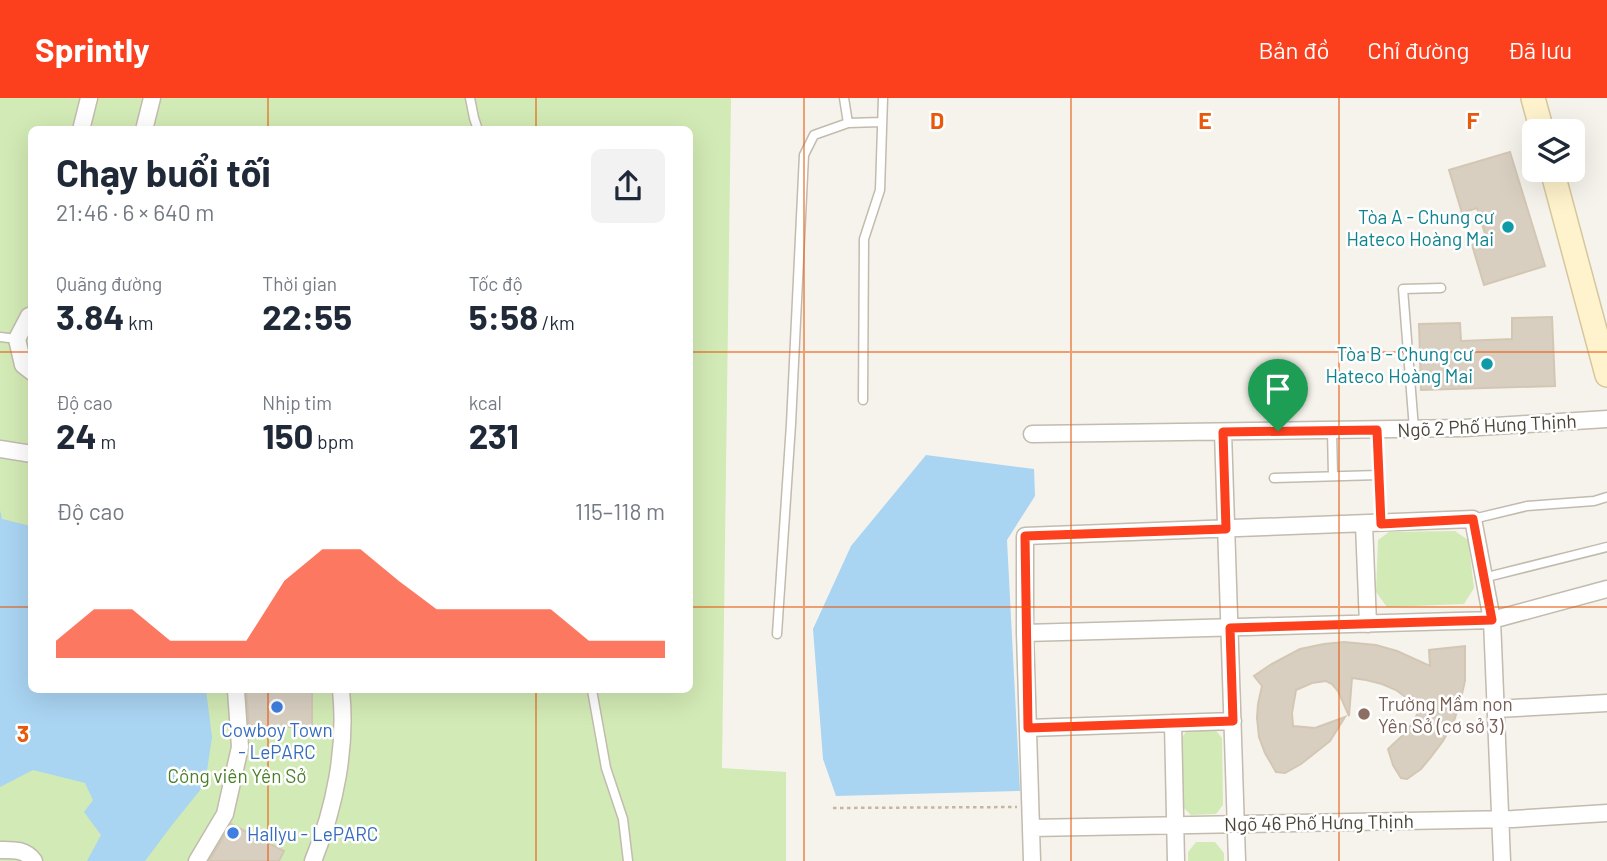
<!DOCTYPE html>
<html lang="vi">
<meta charset="utf-8">
<style>
:root{--surface:#fff;--page:#f2f2f3;--text:#1f2937;--muted:#747a83;--accent:#fc3f1d}
body{margin:0;font-family:Barlow,sans-serif;background:var(--page);color:var(--text);height:100vh;display:flex;flex-direction:column;font-size:26px;white-space:nowrap}
*{box-sizing:border-box;margin:0}
p{font-size:23px;color:var(--muted)}
.icon{flex:none;width:38px;height:38px;fill:none;stroke:currentColor;stroke-width:2;stroke-linecap:round;stroke-linejoin:round}
.map{position:relative;flex:1;overflow:hidden}
.sheet{position:absolute;left:28px;top:28px;width:665px;height:567px;display:flex;flex-direction:column;background:var(--surface);border-radius:10px;box-shadow:0 7px 28px #0002}
.sheet>*{flex:none}
.fabs{position:absolute;left:1522px;top:21px;display:grid;gap:14px}
.fabs a{display:grid;place-items:center;width:63px;height:63px;border-radius:10px;background:var(--surface);box-shadow:0 7px 28px #0002;font-size:35px}
.pin{position:absolute;display:grid;place-items:center;width:60px;height:60px;color:#fff;margin:-72px -30px;border-radius:50% 50% 50% 0;rotate:-45deg;box-shadow:0 0 7px #0007}
.pin .icon{rotate:45deg}
.round{display:grid;place-items:center;flex:none;width:74px;height:74px;border-radius:10px;background:var(--page)}
.headline{display:flex;align-items:center;justify-content:space-between;height:119px;padding:0 28px}
h1{font-size:38px;font-weight:700;line-height:52px}
.stats{display:grid;grid-template-columns:repeat(3,1fr);gap:10px;height:119px;padding:7px 28px}
.stats div{display:grid;align-content:center}
.stats b{font-size:35px;font-weight:700}
.stats small{font-size:19px;font-weight:400}
.stats p{font-size:19px}
.chart{height:196px;padding:14px 28px}
.chart p{display:flex;justify-content:space-between}
.chart svg{width:100%;height:126px;margin-top:7px;fill:var(--accent);opacity:.7}
header{display:flex;align-items:center;gap:42px;box-sizing:border-box;height:98px;padding:0 35px;background:var(--accent);color:#fff}
header strong{font-size:33px}
nav{display:flex;gap:38px;margin-inline-start:auto;font-size:24px}
.map>svg:first-child{display:block}
.green{fill:#d2eab5;fill-rule:evenodd}
.water{fill:#a9d4f2}
.building{fill:#d8cfc1;stroke:#d3c7b4;stroke-width:2}
.lines{fill:none;stroke-linecap:round;stroke-linejoin:round}
.lane-casing{stroke:#c2bbae;stroke-width:11}
.street-casing{stroke:#c2bbae;stroke-width:19}
.secondary-casing{stroke:#d6c79b;stroke-width:26}
.path{stroke:#c4b79f;stroke-width:2.5;stroke-dasharray:3.5 3.5;stroke-linecap:butt}
.lane{stroke:#fff;stroke-width:8}
.street{stroke:#fff;stroke-width:16}
.secondary{stroke:#fff3cd;stroke-width:23}
.route-casing{stroke:#fff;stroke-width:14}
.route{stroke:#fc3f1d;stroke-width:9}
.grid{fill:none;stroke:#e8590c;stroke-width:2;stroke-opacity:0.55}
.culture-dot{fill:#0f9aa8;stroke:#fff;stroke-width:2.5}
.shop-dot{fill:#3f7fe0;stroke:#fff;stroke-width:2.5}
.education-dot{fill:#8d6e63;stroke:#fff;stroke-width:2.5}
.labels{text-anchor:middle;dominant-baseline:central;stroke-width:5;stroke-linejoin:round;paint-order:stroke}
.culture-label{font-size:19px;fill:#0d838f;stroke:#fff;text-anchor:end}
.street-label{font-size:19px;fill:#4b4439;stroke:#fff}
.education-label{font-size:19px;fill:#785e54;stroke:#fff;text-anchor:start}
.shop-label{font-size:19px;fill:#366cbe;stroke:#fff}
.park-label{font-size:19px;fill:#4a7f2a;stroke:#fff}
.grid-label{font-size:23px;text-anchor:middle;font-weight:bold;fill:#e8590c;stroke:#fff;stroke-width:5;stroke-linejoin:round;paint-order:stroke}
</style>
<header>
<strong>Sprintly</strong>
<nav><a>Bản đồ</a><a>Chỉ đường</a><a>Đã lưu</a></nav>
</header>
<div class="map">
<svg width="1607" height="763" viewBox="0 0 1607 763">
<rect width="100%" height="100%" fill="#f6f3ec"/>
<path class="green" d="M0,0H731L722,670L786,674V763H0ZM32,32H690V592H32Z
M1455,433L1468,442L1474,490L1464,506L1387,509L1376,494L1378,442L1389,434Z
M1213,629L1222,640L1223,707L1216,716L1191,717L1181,707L1180,642L1189,630Z
M1196,744H1215L1224,755V763H1188V754Z"/>
<path class="water" d="M926,357L1034,371L1035,398L1007,442L1020,693L836,698L823,661L813,531L851,448Z
M0,412L2,421L31,428L32,592H206L212,639L205,686L172,727L145,763H87L101,737L84,714L93,702L85,685L33,672L0,689Z"/>
<path class="building" d="M1510,54L1545,168L1484,187L1472,147L1487,142L1477,110L1462,115L1449,72Z
M1552,219L1555,288L1421,292L1419,226L1460,225L1461,243L1512,241V220Z
M1344,544L1376,547L1397,553L1430,568L1429,552L1465,548V583L1461,600L1454,623L1443,643L1431,659L1421,671L1407,681L1401,680L1393,667L1388,651L1403,637L1413,625L1420,610L1396,592L1382,586L1366,582L1352,580L1349,618L1338,593L1332,586L1326,583L1312,585L1296,592L1292,615L1293,628L1315,630L1345,619L1330,643L1301,666L1285,675L1276,674L1265,655L1259,639L1257,620L1258,606L1262,588L1254,578L1270,567L1300,551L1324,546Z
M246,592H312V630L249,627Z
M231,726L284,753L279,763H209Z"/>
<g class="lines">
<g class="lane-casing">
<path id="lane" d="M470,0L474,20L478,32
M844,0L848,25
M0,239L17,241
M863,302L864,141L880,92L883,0
M1414,331L1403,191L1441,190
M1332,332L1333,378
M1377,332L1381,426
M1274,380L1379,377
M1473,421L1527,408L1594,403L1607,399
M1483,480L1607,449
M777,536L791,326L804,57L814,37L848,25L881,24
M592,592L606,670L623,721L628,763"/>
</g>
<g class="street-casing">
<path id="street" d="M81,32L89,0
M144,32L152,0
M32,217L29,218L17,241L23,267L32,274
M1223,334L1237,763
M1032,336L1464,330L1607,321
M0,351L32,356
M1364,426L1368,526
M1025,535L1492,522L1607,491
M1496,611L1607,605
M1173,625L1176,763
M1028,630L1233,623
M1031,730L1513,721L1607,715
M0,752C14,752 25,751 34,763
M197,763L225,716L240,649L236,592
M313,763C335,710 347,649 341,592
M1032,763L1025,535V438L1473,421L1492,522L1502,763"/>
</g>
<g class="secondary-casing">
<path id="secondary" d="M1533,0L1542,33
M1552,72L1607,277"/>
</g>
<path class="path" d="M833,710L1017,709"/>
<use href="#lane" class="lane"/>
<use href="#street" class="street"/>
<use href="#secondary" class="secondary"/>
</g>
<g class="lines">
<g class="route-casing">
<path id="route" d="M1377,332L1381,426L1473,421L1492,522L1230,530L1233,623L1028,630L1025,438L1226,431L1223,334Z"/>
</g>
<use href="#route" class="route"/>
</g>
<path class="grid" d="M268,0V32M536,0V32M804,0V763M1071,0V763M1339,0V763M0,254H32M690,254H1607M0,509H32M690,509H1607M268,592V763M536,592V763"/>
<g class="culture-dot">
<circle cx="1508" cy="129" r="7"/>
<circle cx="1487" cy="266" r="7"/>
</g>
<g class="shop-dot">
<circle cx="277" cy="609" r="7"/>
<circle cx="233" cy="735" r="7"/>
</g>
<circle class="education-dot" cx="1364" cy="616" r="7"/>
<g class="labels">
<g class="culture-label">
<text x="1494" y="118">Tòa A - Chung cư<tspan x="1494" dy="22">Hateco Hoàng Mai</tspan></text>
<text x="1473" y="255">Tòa B - Chung cư<tspan x="1473" dy="22">Hateco Hoàng Mai</tspan></text>
</g>
<g class="street-label">
<text transform="translate(1487 327) rotate(-3)">Ngõ 2 Phố Hưng Thịnh</text>
<text transform="translate(1319 724) rotate(-1)">Ngõ 46 Phố Hưng Thịnh</text>
</g>
<g class="education-label">
<text x="1378" y="605">Trường Mầm non<tspan x="1378" dy="22">Yên Sở (cơ sở 3)</tspan></text>
</g>
<g class="shop-label">
<text x="277" y="631">Cowboy Town<tspan x="277" dy="22">- LePARC</tspan></text>
<text x="247" y="735" text-anchor="start">Hallyu - LePARC</text>
</g>
<g class="park-label">
<text x="237" y="677">Công viên Yên Sở</text>
</g>
</g>
<g class="grid-label">
<text x="937" y="31">D</text>
<text x="1205" y="31">E</text>
<text x="1473" y="31">F</text>
<text x="23" y="644">3</text>
</g>
</svg>
<div class="fabs">
<a><svg class="icon" aria-label="layers" viewBox="0 0 24 24"><path d="M12 4l9 5-9 5-9-5zM3 14l9 5 9-5"/></svg></a>
</div>
<div class="pin" style="left:1278px;top:333px;background:#1e9e55"><svg class="icon" aria-label="arrive" viewBox="0 0 24 24"><path d="M6 21V4h12l-3 4 3 4H6"/></svg></div>
<section class="sheet">
<div class="headline"><div><h1>Chạy buổi tối</h1><p>21:46 · 6 × 640 m</p></div><a class="round"><svg class="icon" aria-label="share" viewBox="0 0 24 24"><path d="M12 15V3M7 8l5-5 5 5M5 13v7h14v-7"/></svg></a></div>
<div class="stats">
<div><p>Quãng đường</p><b>3.84<small> km</small></b></div>
<div><p>Thời gian</p><b>22:55</b></div>
<div><p>Tốc độ</p><b>5:58<small> /km</small></b></div>
</div>
<div class="stats">
<div><p>Độ cao</p><b>24<small> m</small></b></div>
<div><p>Nhịp tim</p><b>150<small> bpm</small></b></div>
<div><p>kcal</p><b>231</b></div>
</div>
<div class="chart"><p><span>Độ cao</span>115–118 m</p>
<svg viewBox="0 0 160 44" preserveAspectRatio="none"><path d="M0 44V38L10 27L20 27L30 38L40 38L50 38L60 17L70 6L80 6L90 17L100 27L110 27L120 27L130 27L140 38L150 38L160 38V44z"/></svg>
</div>
</section>
</div>
